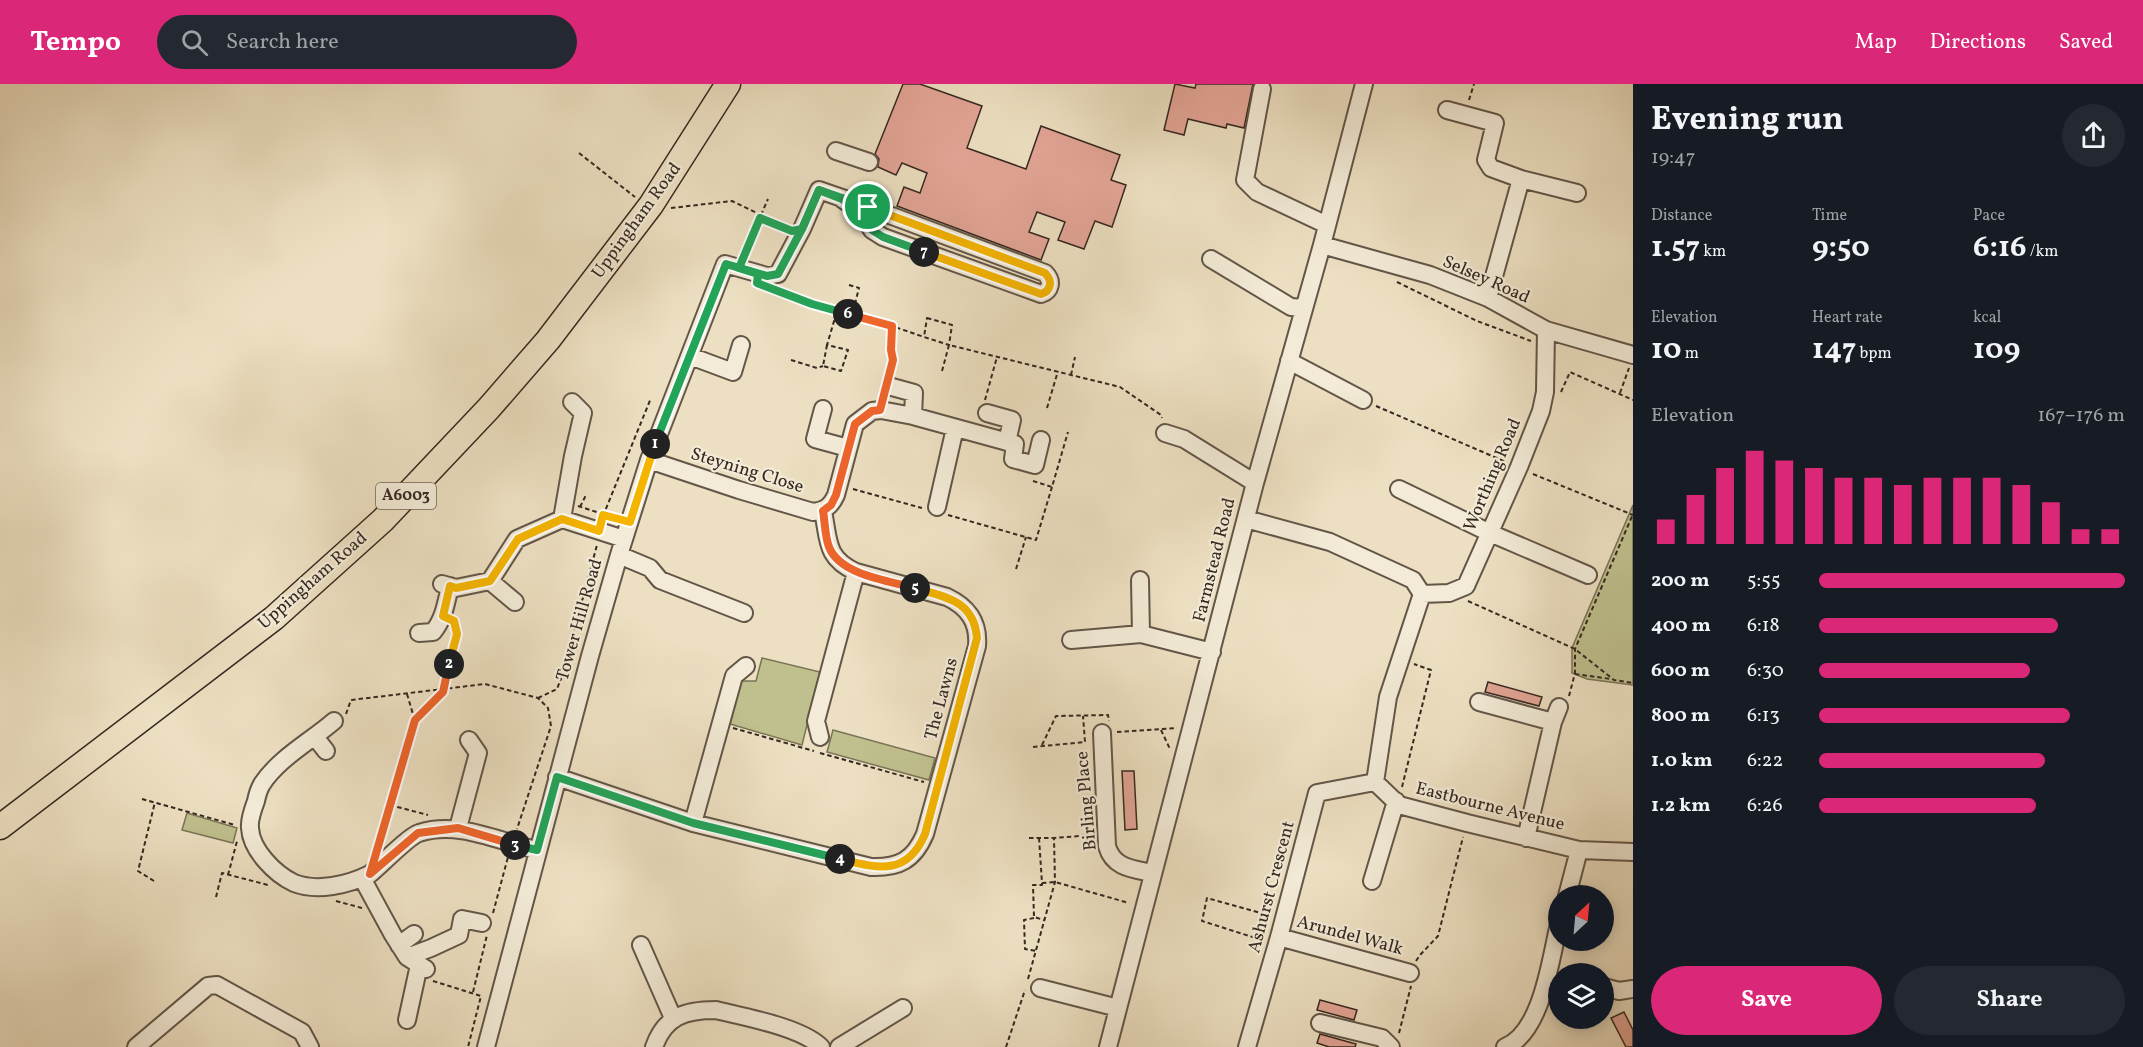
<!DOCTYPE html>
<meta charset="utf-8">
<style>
:root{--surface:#171b24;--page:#242831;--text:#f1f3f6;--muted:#9ea1a6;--accent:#db2777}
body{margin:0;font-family:Vollkorn,serif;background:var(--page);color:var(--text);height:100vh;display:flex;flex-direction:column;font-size:22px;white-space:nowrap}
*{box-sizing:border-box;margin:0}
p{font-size:20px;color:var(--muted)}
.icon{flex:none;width:33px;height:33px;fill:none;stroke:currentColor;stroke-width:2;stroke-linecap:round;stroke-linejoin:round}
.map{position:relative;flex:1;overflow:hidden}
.details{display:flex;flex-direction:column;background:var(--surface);width:510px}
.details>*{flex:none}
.needle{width:39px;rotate:26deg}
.fabs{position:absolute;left:1548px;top:801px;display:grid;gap:12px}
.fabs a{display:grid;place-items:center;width:66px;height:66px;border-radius:50%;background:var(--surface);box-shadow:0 3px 15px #0003;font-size:30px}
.pin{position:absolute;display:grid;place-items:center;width:51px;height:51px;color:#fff;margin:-26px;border:3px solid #fff;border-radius:50%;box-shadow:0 2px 6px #0007}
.km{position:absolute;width:30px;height:30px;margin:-15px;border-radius:50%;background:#222;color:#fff;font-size:16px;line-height:30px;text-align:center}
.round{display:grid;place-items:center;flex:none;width:63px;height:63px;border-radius:32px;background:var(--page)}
.head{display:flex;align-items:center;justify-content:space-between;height:102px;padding:0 18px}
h1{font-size:33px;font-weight:700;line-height:45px}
.stats{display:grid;grid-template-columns:repeat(3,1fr);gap:9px;height:102px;padding:6px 18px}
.stats div{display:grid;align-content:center}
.stats b{font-size:30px;font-weight:700}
.stats small{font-size:16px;font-weight:400}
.stats p{font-size:16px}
.chart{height:168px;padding:12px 18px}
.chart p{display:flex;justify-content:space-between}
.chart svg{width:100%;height:108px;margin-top:6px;stroke:var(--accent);stroke-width:6}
.cta{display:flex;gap:12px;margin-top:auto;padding:12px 18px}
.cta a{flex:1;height:69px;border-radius:36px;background:var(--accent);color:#fff;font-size:24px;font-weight:700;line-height:69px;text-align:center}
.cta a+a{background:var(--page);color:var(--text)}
ul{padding:0 18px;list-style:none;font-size:20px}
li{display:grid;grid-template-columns:96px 72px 1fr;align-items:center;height:45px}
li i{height:15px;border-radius:8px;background:var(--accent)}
header{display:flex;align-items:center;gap:36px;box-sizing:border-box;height:84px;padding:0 30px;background:var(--accent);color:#fff}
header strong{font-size:28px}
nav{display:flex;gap:33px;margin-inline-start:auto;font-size:21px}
.search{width:420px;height:54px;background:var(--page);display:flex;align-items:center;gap:15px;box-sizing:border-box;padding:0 21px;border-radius:33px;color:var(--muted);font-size:22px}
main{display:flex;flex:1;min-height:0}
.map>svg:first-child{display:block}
.green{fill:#bfc08e;stroke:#7a7457;stroke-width:1.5}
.building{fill:#e3a596;stroke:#352820;stroke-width:1.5}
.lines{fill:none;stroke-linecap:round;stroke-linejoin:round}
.minor-casing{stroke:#635648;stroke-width:20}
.highway-casing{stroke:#352820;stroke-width:27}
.path{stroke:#352820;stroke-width:2;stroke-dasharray:4.5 3;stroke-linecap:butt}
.minor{stroke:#f3ebd7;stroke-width:16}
.highway{stroke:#ede0c2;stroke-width:24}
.split-1-casing{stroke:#fff;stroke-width:12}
.split-2-casing{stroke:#fff;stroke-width:12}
.split-3-casing{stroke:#fff;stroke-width:12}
.split-4-casing{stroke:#fff;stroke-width:12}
.split-5-casing{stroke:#fff;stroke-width:12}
.split-6-casing{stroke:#fff;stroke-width:12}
.split-7-casing{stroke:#fff;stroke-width:12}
.split-8-casing{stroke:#fff;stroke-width:12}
.split-1{stroke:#22a559;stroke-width:8}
.split-2{stroke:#f5b400;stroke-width:8}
.split-3{stroke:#f0652b;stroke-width:8}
.split-4{stroke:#22a559;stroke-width:8}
.split-5{stroke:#f5b400;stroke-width:8}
.split-6{stroke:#f0652b;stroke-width:8}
.split-7{stroke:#22a559;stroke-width:8}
.split-8{stroke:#f5b400;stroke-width:8}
.labels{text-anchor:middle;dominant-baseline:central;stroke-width:4.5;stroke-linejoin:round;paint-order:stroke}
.shield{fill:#f3ebd7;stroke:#6e6257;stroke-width:1.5}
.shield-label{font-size:16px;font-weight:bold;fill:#352820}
.street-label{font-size:18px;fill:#352820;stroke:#f3ebd7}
</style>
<header>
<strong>Tempo</strong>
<div class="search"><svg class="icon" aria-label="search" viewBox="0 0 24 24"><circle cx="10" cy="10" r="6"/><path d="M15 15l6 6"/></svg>Search here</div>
<nav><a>Map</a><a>Directions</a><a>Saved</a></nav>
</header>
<main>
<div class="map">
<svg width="1633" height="963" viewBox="0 0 1633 963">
<rect width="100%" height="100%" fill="#ede0c2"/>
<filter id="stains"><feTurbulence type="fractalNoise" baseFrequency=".00333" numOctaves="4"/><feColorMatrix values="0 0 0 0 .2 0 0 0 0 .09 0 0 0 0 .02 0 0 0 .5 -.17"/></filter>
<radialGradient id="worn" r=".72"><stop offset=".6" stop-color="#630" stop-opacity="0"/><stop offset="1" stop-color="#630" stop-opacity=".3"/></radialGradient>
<path class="green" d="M1633,421V601L1587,595L1572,589V564Z
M762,574L820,588L802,661L730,640L738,602L741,597H756Z
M833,646L935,674L929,696L827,668Z
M187,729L237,744L233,759L182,746Z"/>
<path class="building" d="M903,0H920L982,22L967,64L1026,85L1041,42L1120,71L1111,96L1126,101L1112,143L1095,137L1084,165L1058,156L1065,138L1037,128L1029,148L1049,155L1041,176L897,122L904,103L920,109L927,89L902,79L896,91L878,83L879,75L875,70Z
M1175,0L1195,4L1196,0H1253L1244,44L1227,40L1226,44L1188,35L1184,51L1164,46Z
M1488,598L1542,613L1539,622L1485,608Z
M1122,687H1134L1137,745L1125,746Z
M1320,916L1357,926L1354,936L1317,926Z
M1624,928L1633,946V963H1626L1611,934Z
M1320,950L1356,960L1355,963H1329L1317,959Z"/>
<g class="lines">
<g class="minor-casing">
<path id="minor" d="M1262,5L1245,96L1257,108L1327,141
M1447,26L1495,39L1486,76L1491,84L1521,95L1488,214
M836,67L869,78
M1521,95L1577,109
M1322,161L1430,191L1488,214L1546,246L1633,271
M1211,175L1291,223L1304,224
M690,272L733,288L741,261
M1289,277L1363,316
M892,303L914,309L913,332
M823,325L815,355L848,364
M987,329L1012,336L1007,358
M1165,349L1184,355L1255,399
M649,376L739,406L813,428C826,426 831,422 836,411L855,340L872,327L881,326L913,332L1015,360L1013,375L1035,381L1041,356
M1399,405L1490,449L1588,491
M937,423L955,344
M823,427C829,456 825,474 856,488
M562,435L573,372L583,329L572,318
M1246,435L1330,458L1413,496L1422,510L1388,613L1375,698L1399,721L1467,739L1579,766L1633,768
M619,471L650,484L660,496L744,529
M1140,496L1141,550L1212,568
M490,497L515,518
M442,500L456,504L490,497L517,455L562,435L624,455
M1422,510L1449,509L1466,502L1519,383L1541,327L1545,308L1546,246
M419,549L433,548C444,535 446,519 450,502
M1071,556L1141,550
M1479,618L1553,638
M334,637C311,657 279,674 262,700C259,705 257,712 256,717C253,725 249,736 250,744C251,766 275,790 294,799C317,808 348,801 370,790C380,782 409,752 419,749C459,736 499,758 537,766
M1102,649L1107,762C1113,784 1133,785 1152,789
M315,653L326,667
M557,693L693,739L871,783C899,784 914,776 925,750L977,562C979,538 968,523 947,513L856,488L816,637L820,653
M693,739L734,592L746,582
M458,744L478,669L469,656
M1526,754L1553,638L1559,623
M362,794L393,851L407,873L426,885
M1372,797L1396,717
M1567,812L1579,766
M1279,853L1410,889
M399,861L414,850
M641,861L673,934
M407,873L431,864L459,851L462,835L482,839
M1604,903L1619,907L1633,905
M1040,904L1118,924
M407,936L419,881
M1320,939L1382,954L1391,963
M136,963L208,902L217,901L302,948L310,963
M486,963L590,572L619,471L649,376L725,180L767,192L778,190L802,145L819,106L868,123L1045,189C1053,197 1051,207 1041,210L883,153L872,146L861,128L842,115
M654,963C665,932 685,926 716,926C744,933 801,943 821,963
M839,963L903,924
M1108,963L1255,399L1322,161L1364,0
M1247,963L1279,853L1317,709L1375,698
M1505,963C1541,949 1550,879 1558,844"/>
</g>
<g class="highway-casing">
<path id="highway" d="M0,743L274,534L383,436L489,324L548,256L651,121L728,0"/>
</g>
<path class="path" d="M1469,16L1474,0
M579,69L635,113
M671,124L732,117L761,131
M761,131L768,115
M744,171L760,134L787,145
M1397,198L1477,237L1531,257
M849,201L859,204L852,231
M775,206L812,220L892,242
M839,227L842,218L853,221
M927,234L952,241L949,261L924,253Z
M827,261L823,282L841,287L848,266L827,261L837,227
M791,276L817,284L823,282
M942,287L949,261L1120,303L1161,331L1162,334
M889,290C893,274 892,259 892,242L924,253
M1071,291L1075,273
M1561,308L1570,288L1633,316
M1620,309L1629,284
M985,316L997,273
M1376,322L1506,378
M1047,324L1058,287
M1533,390L1633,431
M1033,397L1052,403L1068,348
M853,405L922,424
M578,422L615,434
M580,423L586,411
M948,431L1036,456L1052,403
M603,432L651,314
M1016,485L1026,453
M1468,517L1575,565L1614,596L1633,599
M1575,590L1611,595
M407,610L415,637
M1569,612L1575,589V565L1633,430
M538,614L557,605L562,592L597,461
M346,630L351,616L485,600L538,614L548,624L551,642L517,745
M733,644L814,667
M1161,646L1170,665
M1117,648L1177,644
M1042,661L1056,632L1108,631L1109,637
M1033,663L1085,658L1083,632
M820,669L924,698
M1402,703L1431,586L1414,580
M142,715L235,741
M390,721L428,731
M1029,754H1054
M1039,754L1042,799L1055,798L1129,819
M378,762L415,637L443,608L445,594L457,550L455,540
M228,791L237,757
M154,797L138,787L155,718
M1042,799V801H1033L1034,833L1044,836
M216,813L222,789L268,801
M336,817L362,824
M493,829L508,773
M1034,834L1024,836L1025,865L1036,867
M1262,856L1202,837L1207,814L1268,831
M1416,877L1420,871L1438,852L1463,753
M1028,895L1055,798L1054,754L1093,751
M433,897L481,912L468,963
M473,908L487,851
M1399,949L1411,902
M1006,963L1025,906"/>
<use href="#minor" class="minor"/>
<use href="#highway" class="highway"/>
</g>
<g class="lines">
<g class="split-1-casing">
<path id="split-1" d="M655,360L726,180L767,192L778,190L802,145L819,106L868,123"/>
</g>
<g class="split-2-casing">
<path id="split-2" d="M449,580L457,550L454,537L443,532L450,502L456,504L490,497L518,455L562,435L599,447L603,431L630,438L655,360"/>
</g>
<g class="split-3-casing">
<path id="split-3" d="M449,580L443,608L415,636L370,790L418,749L458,744L515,761"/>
</g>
<g class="split-4-casing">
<path id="split-4" d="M515,761L537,766L557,693L693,739L840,775"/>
</g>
<g class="split-5-casing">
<path id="split-5" d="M840,775C877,784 907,793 925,750L977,554C974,516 945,513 915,504"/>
</g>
<g class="split-6-casing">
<path id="split-6" d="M848,230L892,242L891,266L893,276L880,326L872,327L855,340L836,411L831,421L823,427C825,438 825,453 829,463C840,491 889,497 915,504"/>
</g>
<g class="split-7-casing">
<path id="split-7" d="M848,230L812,220L757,199L758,190L739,184L760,134L792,147L802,145L819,106L842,115L861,128L872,146L883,153L924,168"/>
</g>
<g class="split-8-casing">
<path id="split-8" d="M868,123L1045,189C1053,197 1051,207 1041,210L924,168"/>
</g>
<use href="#split-1" class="split-1"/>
<use href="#split-2" class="split-2"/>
<use href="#split-3" class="split-3"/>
<use href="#split-4" class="split-4"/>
<use href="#split-5" class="split-5"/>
<use href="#split-6" class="split-6"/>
<use href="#split-7" class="split-7"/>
<use href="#split-8" class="split-8"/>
</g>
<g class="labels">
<rect class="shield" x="376" y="399" width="60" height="26" rx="4.5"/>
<g class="shield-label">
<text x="406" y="412">A6003</text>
</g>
<g class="street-label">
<text transform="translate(637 137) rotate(-54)">Uppingham Road</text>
<text transform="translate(1486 196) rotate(24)">Selsey Road</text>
<text transform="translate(747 387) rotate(17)">Steyning Close</text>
<text transform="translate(1493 391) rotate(-67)">Worthing Road</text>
<text transform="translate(1215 476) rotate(-76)">Farmstead Road</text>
<text transform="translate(313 497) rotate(-41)">Uppingham Road</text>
<text transform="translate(580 536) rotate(-74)">Tower Hill Road</text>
<text transform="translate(942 615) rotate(-75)">The Lawns</text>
<text transform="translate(1087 717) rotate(-95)">Birling Place</text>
<text transform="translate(1490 723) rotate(14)">Eastbourne Avenue</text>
<text transform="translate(1272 803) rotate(-75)">Ashurst Crescent</text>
<text transform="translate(1350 852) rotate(15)">Arundel Walk</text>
</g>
</g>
<rect width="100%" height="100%" filter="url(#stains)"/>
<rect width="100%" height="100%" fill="url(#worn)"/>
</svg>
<div class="fabs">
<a><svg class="needle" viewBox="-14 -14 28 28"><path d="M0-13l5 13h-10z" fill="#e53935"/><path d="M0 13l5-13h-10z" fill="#9ea1a6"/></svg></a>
<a><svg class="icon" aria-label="layers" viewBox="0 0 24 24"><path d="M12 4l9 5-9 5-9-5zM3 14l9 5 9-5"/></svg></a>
</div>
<div class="pin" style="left:868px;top:123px;background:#1e9e55"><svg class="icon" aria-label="arrive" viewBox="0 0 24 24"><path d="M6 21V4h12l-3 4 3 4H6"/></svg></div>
<b class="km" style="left:655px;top:360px">1</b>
<b class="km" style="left:449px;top:580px">2</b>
<b class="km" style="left:515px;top:761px">3</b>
<b class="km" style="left:840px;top:775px">4</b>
<b class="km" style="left:915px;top:504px">5</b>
<b class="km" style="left:848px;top:230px">6</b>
<b class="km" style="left:924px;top:168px">7</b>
</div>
<section class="details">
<div class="head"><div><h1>Evening run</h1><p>19:47</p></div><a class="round"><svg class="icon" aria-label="share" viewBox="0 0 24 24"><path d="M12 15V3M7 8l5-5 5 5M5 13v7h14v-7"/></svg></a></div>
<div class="stats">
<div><p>Distance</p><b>1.57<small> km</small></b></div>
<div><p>Time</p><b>9:50</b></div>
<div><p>Pace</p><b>6:16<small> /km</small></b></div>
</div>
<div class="stats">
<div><p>Elevation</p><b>10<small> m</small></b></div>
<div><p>Heart rate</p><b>147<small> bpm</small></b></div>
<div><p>kcal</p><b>109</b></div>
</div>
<div class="chart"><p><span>Elevation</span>167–176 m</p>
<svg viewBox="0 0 160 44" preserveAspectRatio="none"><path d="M5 44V34M15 44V24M25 44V13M35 44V6M45 44V10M55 44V13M65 44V17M75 44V17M85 44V20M95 44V17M105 44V17M115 44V17M125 44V20M135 44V27M145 44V38M155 44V38"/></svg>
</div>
<ul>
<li><b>200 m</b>5:55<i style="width:100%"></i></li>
<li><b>400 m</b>6:18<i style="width:78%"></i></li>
<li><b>600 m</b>6:30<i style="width:69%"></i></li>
<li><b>800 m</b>6:13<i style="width:82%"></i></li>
<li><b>1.0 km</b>6:22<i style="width:74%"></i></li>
<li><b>1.2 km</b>6:26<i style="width:71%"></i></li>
</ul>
<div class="cta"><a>Save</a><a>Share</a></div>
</section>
</main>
